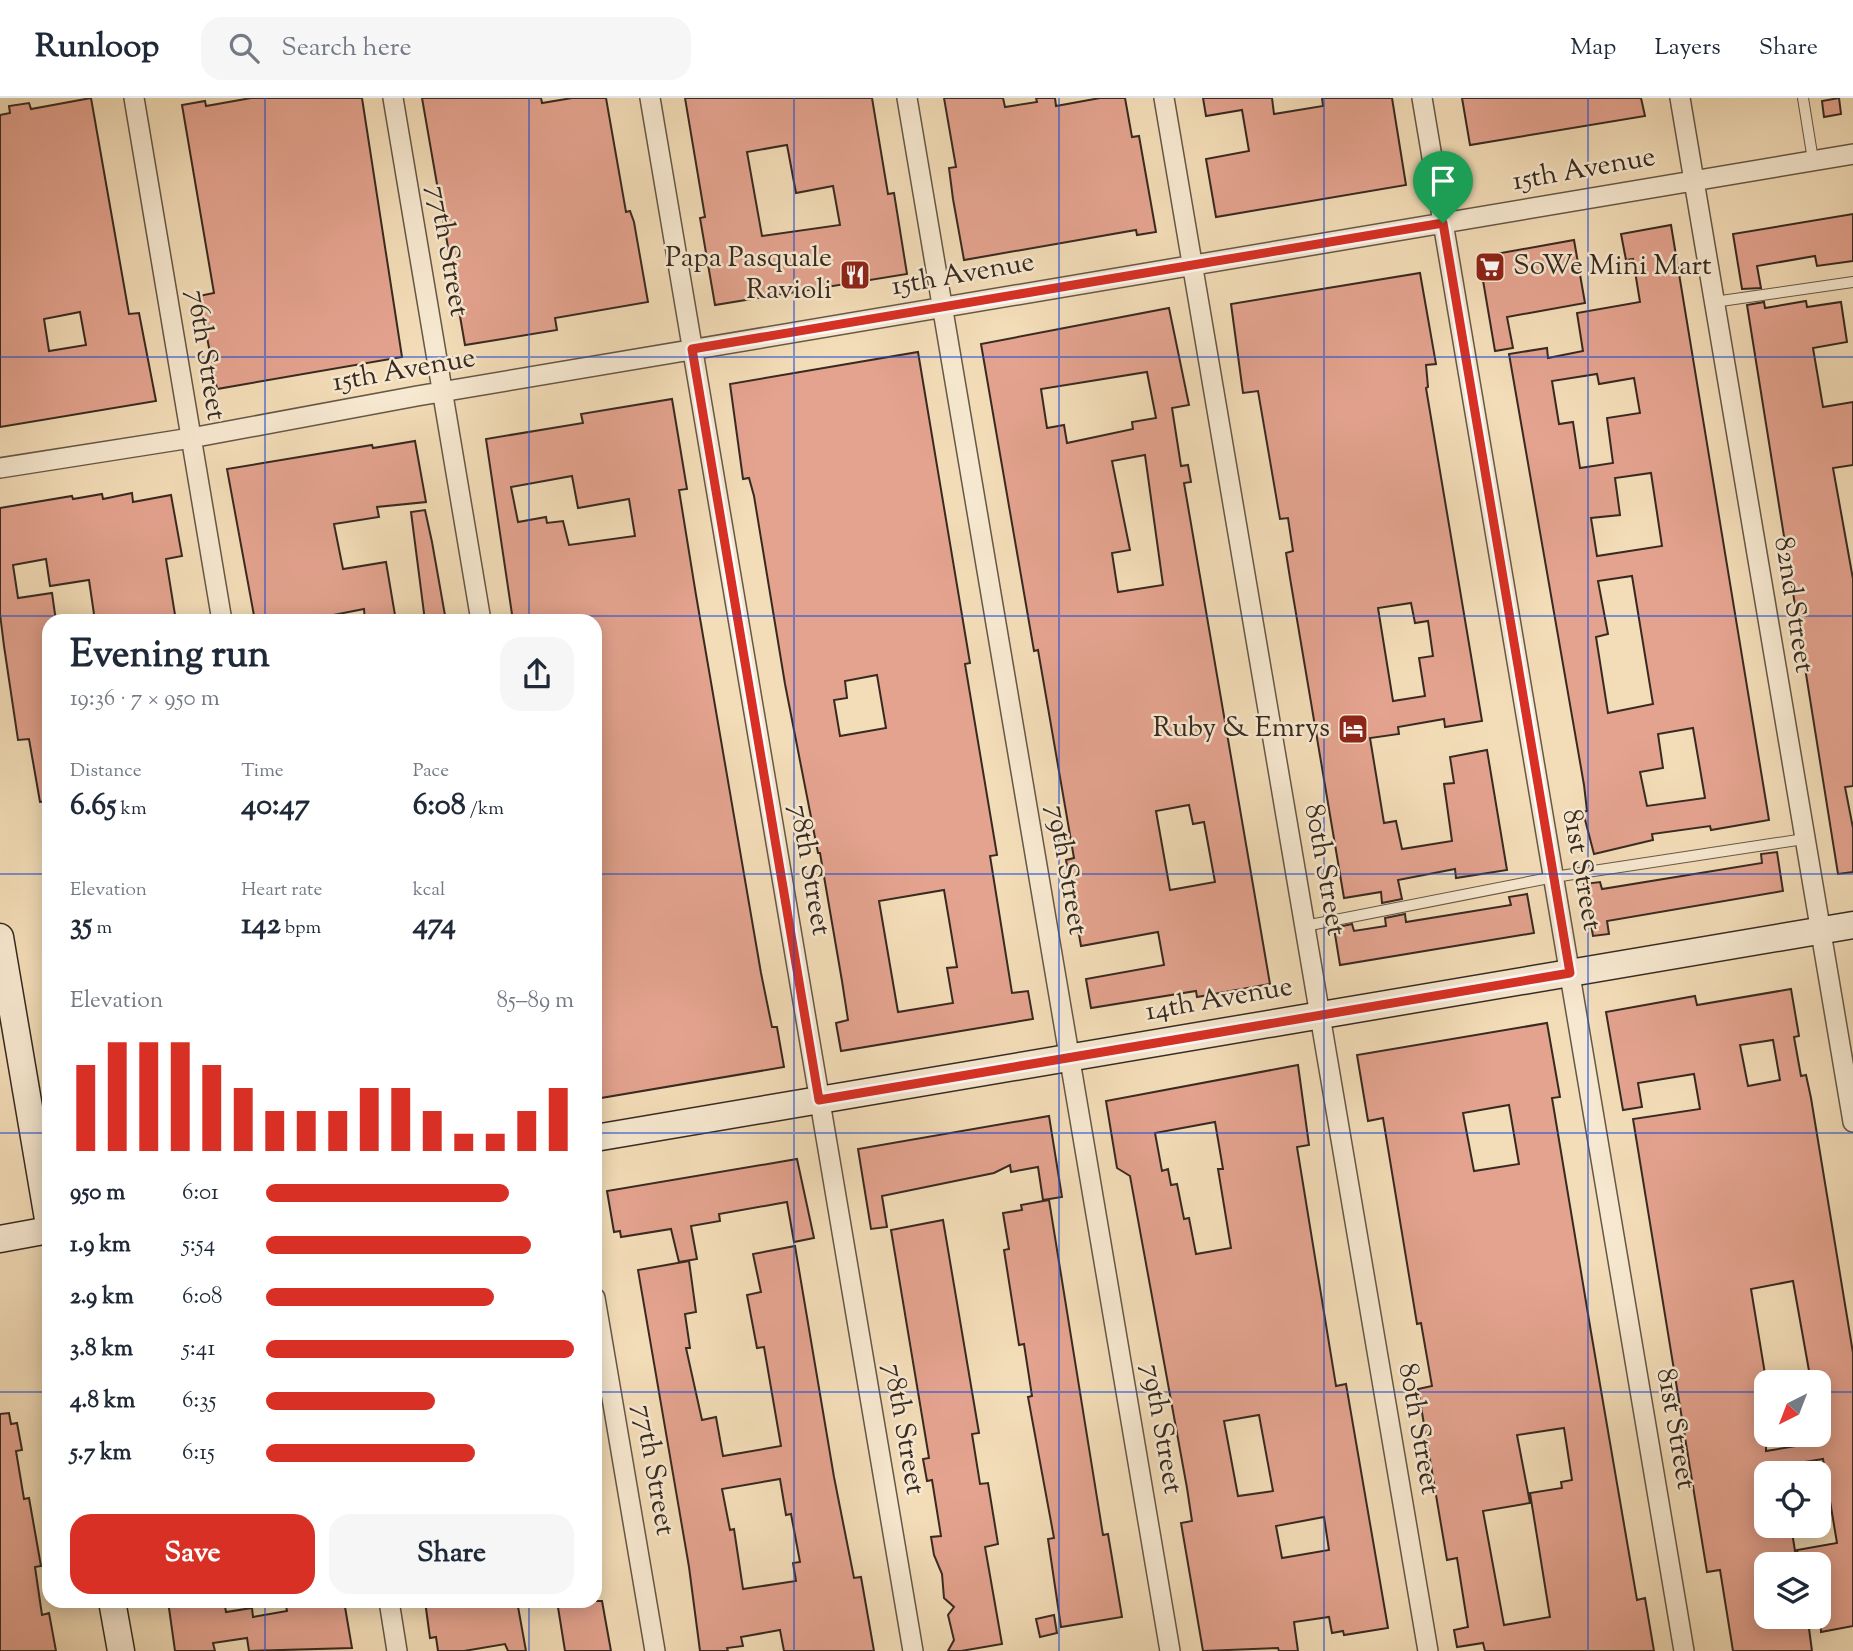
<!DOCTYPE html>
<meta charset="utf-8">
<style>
:root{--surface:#fff;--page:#f6f6f7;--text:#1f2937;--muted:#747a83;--line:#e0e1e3;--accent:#d93025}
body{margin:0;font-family:"Sorts Mill Goudy",serif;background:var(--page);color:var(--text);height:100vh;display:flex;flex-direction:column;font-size:26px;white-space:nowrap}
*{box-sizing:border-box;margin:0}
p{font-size:23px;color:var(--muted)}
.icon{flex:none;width:38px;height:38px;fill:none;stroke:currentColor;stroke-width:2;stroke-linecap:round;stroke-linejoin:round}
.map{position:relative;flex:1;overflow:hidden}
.sheet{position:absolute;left:42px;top:516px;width:560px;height:994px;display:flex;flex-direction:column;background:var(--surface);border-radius:21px;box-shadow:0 4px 18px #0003}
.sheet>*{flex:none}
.needle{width:46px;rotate:222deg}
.buttons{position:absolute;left:1754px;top:1272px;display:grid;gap:14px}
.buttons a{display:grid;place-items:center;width:77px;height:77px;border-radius:14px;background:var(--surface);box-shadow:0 4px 18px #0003;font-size:35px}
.pin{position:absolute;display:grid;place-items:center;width:60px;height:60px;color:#fff;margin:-72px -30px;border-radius:50% 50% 50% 0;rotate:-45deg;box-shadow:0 0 7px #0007}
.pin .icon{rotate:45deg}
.round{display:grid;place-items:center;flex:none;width:74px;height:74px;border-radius:21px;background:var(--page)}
.summary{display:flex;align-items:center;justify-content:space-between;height:119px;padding:0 28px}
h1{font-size:38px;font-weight:800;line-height:52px}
.figures{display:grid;grid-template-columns:repeat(3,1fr);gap:10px;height:119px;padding:7px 28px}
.figures div{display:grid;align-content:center}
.figures b{font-size:30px;font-weight:800}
.figures small{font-size:19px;font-weight:400}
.figures p{font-size:19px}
.chart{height:196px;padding:14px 28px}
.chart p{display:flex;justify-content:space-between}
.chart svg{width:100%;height:126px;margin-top:7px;stroke:var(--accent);stroke-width:6}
.action{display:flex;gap:14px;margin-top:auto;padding:14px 28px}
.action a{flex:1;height:80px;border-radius:21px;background:var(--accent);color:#fff;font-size:28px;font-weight:800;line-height:80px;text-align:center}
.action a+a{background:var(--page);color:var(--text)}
ul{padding:0 28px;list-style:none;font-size:23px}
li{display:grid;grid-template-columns:112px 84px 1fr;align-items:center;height:52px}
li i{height:18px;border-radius:9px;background:var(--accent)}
header{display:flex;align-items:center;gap:42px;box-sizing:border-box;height:98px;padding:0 35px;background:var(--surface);border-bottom:2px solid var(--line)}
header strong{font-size:33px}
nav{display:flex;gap:38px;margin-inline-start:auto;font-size:24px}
.search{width:490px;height:63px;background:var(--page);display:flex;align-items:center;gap:18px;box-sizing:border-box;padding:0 24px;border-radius:21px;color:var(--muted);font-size:26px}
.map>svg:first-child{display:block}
.building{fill:#e4a38f;stroke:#372a21;stroke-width:2;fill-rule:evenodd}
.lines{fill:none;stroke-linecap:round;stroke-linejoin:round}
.lane-casing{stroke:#665747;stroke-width:12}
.street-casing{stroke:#665747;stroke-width:22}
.secondary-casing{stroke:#372a21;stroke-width:29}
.lane{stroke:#f7e9d1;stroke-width:10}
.street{stroke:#f7e9d1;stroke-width:19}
.secondary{stroke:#f7e9d1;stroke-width:26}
.route-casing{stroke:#fff;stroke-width:14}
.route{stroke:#d93025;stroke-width:9}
.grid{fill:none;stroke:#1d4ed8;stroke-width:2;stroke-opacity:0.55}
.labels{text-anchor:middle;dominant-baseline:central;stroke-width:5;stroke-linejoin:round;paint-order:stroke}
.street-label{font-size:28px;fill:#372a21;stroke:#f7e9d1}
.poi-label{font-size:28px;fill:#372a21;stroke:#f7e9d1;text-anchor:end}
</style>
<header>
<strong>Runloop</strong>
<div class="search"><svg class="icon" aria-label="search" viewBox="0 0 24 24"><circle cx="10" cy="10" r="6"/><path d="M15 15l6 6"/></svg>Search here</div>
<nav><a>Map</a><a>Layers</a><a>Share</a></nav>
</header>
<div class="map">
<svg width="1853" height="1553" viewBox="0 0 1853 1553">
<rect width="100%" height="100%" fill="#f3ddb8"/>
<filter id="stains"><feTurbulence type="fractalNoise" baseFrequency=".00286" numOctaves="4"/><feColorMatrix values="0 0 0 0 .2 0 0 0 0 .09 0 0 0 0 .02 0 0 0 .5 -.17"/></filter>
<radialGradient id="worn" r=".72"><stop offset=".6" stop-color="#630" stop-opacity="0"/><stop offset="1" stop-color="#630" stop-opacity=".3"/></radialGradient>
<path class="building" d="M91,0L129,216L139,215L156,303L0,329V17L10,15L9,8L29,5L31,11ZM80,214L86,247L49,253L44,221Z
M251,0H362L402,259L217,291L199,198L214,195L182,7L205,3L206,8Z
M422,0H541L542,5L572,0H606L626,114L630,113L634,124L648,204L555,220L557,232L465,247Z
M685,0H872L888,96L894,95L907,176L715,207L700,120L705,119ZM787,47L796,95L833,88L840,127L762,138L747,54Z
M944,0H1003L1005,9L1037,4L1036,0H1055L1056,8L1100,0H1125L1132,39L1139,38L1156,134L1137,137L1136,132L964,162L953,101L949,70L956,69Z
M1203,0H1272L1274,16L1323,8L1322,0H1392L1406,87L1216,119L1206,61L1249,53L1242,12L1206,18Z
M1462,0H1641L1645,18L1470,47Z
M1839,0L1841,16L1824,19L1822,3Z
M1853,116V163L1817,168L1815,158L1757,168L1761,190L1742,191L1733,136Z
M1671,127L1769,722L1711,732L1710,728L1652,736L1653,742L1594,756L1583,714L1587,713L1584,687L1509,256L1547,250L1548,260L1583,253L1577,215L1640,204L1633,161L1626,162L1621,136ZM1597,276L1599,286L1634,280L1640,315L1607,320L1613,365L1580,370L1573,324L1559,326L1552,283ZM1651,375L1662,448L1597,458L1591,420L1620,417L1615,380ZM1632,478L1653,606L1608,615L1596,539L1608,536L1598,483ZM1693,630L1705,700L1647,708L1640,674L1663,670L1658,636Z
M1574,142L1585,205L1507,219L1513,250L1495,253L1479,159Z
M1420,175L1436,266L1426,267L1428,289L1426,290L1482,623L1445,629L1444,621L1398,629L1399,636L1370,640L1384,725L1396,723L1402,751L1452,743L1444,686L1454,685L1450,659L1487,652L1507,772L1456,780L1455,771L1398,782L1402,801L1382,805L1381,794L1344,800L1290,480L1286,455L1293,453L1288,420L1280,421L1258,293L1243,295L1231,206ZM1411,505L1415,525L1428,523L1433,558L1419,560L1425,598L1393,603L1378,510Z
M1806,203L1807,209L1841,204L1847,244L1813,250L1823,309L1853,304V367L1833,370L1853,481V688L1845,689L1853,730V774L1838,776L1747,207L1764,204L1765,210Z
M1169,210L1189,307L1172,310L1181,368L1188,367L1191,384L1184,385L1270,886L1197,899L1196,893L1091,910L1086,881L1164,867L1158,834L1081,848L1066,762L1074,760L1038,552L1034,553L981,246ZM1147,274L1156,320L1132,324L1133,331L1067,345L1064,327L1047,330L1041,291ZM1145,357L1163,487L1118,494L1112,455L1130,452L1112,363ZM1189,707L1193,726L1204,724L1215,784L1170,792L1156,713Z
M918,254L970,565L965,566L997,757L990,758L1012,895L1028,893L1033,921L841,953L836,925L848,922L842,883L820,755H818L785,586L754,398L749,380L743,381L730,286ZM877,577L886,630L840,638L834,602L847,600L845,583ZM944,792L957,869L947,870L953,905L898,914L879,803Z
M672,301L687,391L679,392L696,497L761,875L772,929H777L784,969L595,1001V523H513L486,341L583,325L581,316ZM572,378L578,410L629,401L635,438L569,447L563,423L547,425L546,419L518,424L511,389Z
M415,343L426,404L377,409L379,419L334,426L343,471L386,464L396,523H365L364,511L323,519L324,523H255L227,371L372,347L373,350Z
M132,395L133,404L171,397L182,458L166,461L176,523H95L89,482L50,488L46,461L13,467L18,500L52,495L56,523H49V703L40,704L29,641L18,642L4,548L0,516V410L72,398L73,401L102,396L103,401Z
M425,412L432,444L446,523H425L411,414Z
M1777,754L1783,793L1607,823L1609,836L1593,838L1584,786L1600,784L1602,791L1762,765L1761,756Z
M1527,796L1534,835L1340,867L1334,830L1352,826L1354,833L1386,828L1385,820L1405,816L1406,824L1511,807L1509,799Z
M1791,891L1799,938L1794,939L1801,978L1806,977L1811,1000L1853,1255V1528L1821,1534L1818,1466H1800L1797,1452L1837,1445L1823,1361L1781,1368L1783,1376H1766V1428H1791L1796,1459L1766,1464V1519H1782L1783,1527L1808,1523L1812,1553H1733L1720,1472L1707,1474L1633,1021L1700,1011L1694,976L1638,985L1642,1009L1623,1012L1606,914L1695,898L1697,907ZM1773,942L1780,982L1748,988L1740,947ZM1793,1183L1811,1284H1818L1820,1344L1766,1353V1282L1751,1191Z
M1547,925L1560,999L1552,1000L1591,1234L1637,1502L1645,1500L1654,1553H1485L1483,1545L1457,1549L1454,1532L1468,1529L1457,1460L1447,1462L1418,1291L1432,1288L1421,1225L1417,1226L1383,1020L1368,1023L1357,957ZM1509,1007L1519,1066L1474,1073L1463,1015ZM1564,1330L1572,1382L1561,1384L1562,1390L1530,1395L1550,1519L1504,1527L1483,1413L1530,1405L1517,1337Z
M1298,967L1309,1047L1297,1049L1336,1288L1346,1286L1388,1530L1344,1537L1343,1533L1332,1535L1329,1519L1294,1524L1298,1553H1279L1278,1550L1203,1553L1181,1425L1192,1423L1187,1390L1130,1078L1117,1070L1106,1003ZM1215,1024L1223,1071H1218L1231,1150L1196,1156L1189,1120L1184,1121L1177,1086L1171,1087L1168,1071L1162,1073L1155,1035ZM1259,1317L1273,1393L1238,1398L1224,1323ZM1324,1419L1329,1452L1282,1460L1276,1428Z
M1049,1018L1062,1099L1043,1102L1038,1069L1011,1074L1010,1067L994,1075L882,1098L887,1129L871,1131L858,1051Z
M797,1061L814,1140L794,1144L787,1104L719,1116L720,1123L691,1128L697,1161L679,1164L671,1131L621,1139L620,1133L614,1134L607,1093Z
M1049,1102L1103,1437L1108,1436L1122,1519L1061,1529L1048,1441L1054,1440L1028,1299L1032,1298L1024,1246L1019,1247L1004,1152L1009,1151L1003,1115L1022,1112L1021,1107Z
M943,1122L979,1335L972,1336L980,1386L988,1385L998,1446L985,1449L1002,1546L961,1553H948L954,1542L948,1517L954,1509L944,1500L942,1476L934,1457L931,1439L941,1438L932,1382L927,1383L923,1361L929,1360L891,1132Z
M795,1148L834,1379L854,1480L861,1479L874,1553H784L780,1532L741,1539L743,1548L727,1550L728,1553H700L689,1469L638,1172L689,1163L696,1214L685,1216L690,1250H686L702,1322L716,1319L723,1358L781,1348L764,1249L757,1250L747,1197L761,1194L753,1156ZM780,1381L786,1417L791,1416L800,1464L793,1465L796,1483L743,1491L734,1431L730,1432L722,1391Z
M9,1315L11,1326L17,1325L22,1352L16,1353L24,1401L29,1400L41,1468L35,1469L42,1517L49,1515L56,1553H0V1316Z
M168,1503H224L226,1514L252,1510L253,1519L287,1513L285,1503H344L352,1550L249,1553L247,1540L213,1545L215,1553H175Z
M425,1503H517L526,1553H508L505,1546L464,1553H438L436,1539L430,1540Z
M557,1503H602L611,1553H565Z
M1054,1517L1057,1535L1040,1539L1036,1521Z"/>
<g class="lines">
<g class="lane-casing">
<path id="lane" d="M1803,0L1813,62
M1714,204L1853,184
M1305,828L1554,779L1804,741"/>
</g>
<g class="street-casing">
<path id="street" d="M134,0L222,523
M393,0L481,523
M650,0L913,1553
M907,0L1170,1553
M1164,0L1428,1553
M1422,0L1684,1553
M1680,0L1853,1024
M0,370L191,340L417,298L1853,56
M595,1200L655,1553
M389,1503L397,1553"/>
</g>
<g class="secondary-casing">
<path id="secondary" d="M0,839L49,1127
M595,1040L1853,827
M0,1141L49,1132
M112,1503L121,1553"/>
</g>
<use href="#lane" class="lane"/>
<use href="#street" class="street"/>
<use href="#secondary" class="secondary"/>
</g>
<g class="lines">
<g class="route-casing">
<path id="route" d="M1443,125L1570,875L819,1002L692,251Z"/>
</g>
<use href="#route" class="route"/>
</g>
<path class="grid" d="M265,0V523M529,0V523M794,0V1553M1059,0V1553M1324,0V1553M1588,0V1553M0,259H1853M0,518H1853M0,776H49M595,776H1853M0,1035H49M595,1035H1853M0,1294H49M595,1294H1766M1818,1294H1853M265,1503V1553M529,1503V1553"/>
<defs>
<g id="supermarket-square" transform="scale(1.575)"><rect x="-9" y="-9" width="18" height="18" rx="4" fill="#8f2418" stroke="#f7e9d1"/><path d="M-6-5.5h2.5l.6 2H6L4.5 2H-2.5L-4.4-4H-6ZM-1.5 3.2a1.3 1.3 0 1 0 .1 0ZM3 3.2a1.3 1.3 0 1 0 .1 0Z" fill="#fff"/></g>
<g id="restaurant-square" transform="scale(1.575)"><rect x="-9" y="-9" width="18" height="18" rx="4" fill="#8f2418" stroke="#f7e9d1"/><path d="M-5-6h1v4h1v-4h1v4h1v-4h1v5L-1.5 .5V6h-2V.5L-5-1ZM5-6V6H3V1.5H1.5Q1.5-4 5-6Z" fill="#fff"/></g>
<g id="hotel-square" transform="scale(1.575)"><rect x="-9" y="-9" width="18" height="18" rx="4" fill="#8f2418" stroke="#f7e9d1"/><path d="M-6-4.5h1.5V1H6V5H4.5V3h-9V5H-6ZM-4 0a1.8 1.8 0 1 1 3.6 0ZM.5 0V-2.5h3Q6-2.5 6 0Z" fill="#fff"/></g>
</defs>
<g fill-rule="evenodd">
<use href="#supermarket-square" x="1490" y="169"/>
<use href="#restaurant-square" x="855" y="177"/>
<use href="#hotel-square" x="1353" y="631"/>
</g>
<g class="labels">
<g class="street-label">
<text transform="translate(1584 72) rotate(-10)">15th Avenue</text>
<text transform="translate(447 153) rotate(80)">77th Street</text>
<text transform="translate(963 177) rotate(-10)">15th Avenue</text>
<text transform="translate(205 257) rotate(81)">76th Street</text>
<text transform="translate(404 273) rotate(-10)">15th Avenue</text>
<text transform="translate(1793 507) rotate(81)">82nd Street</text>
<text transform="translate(809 772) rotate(80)">78th Street</text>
<text transform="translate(1066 772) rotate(80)">79th Street</text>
<text transform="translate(1324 772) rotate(80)">80th Street</text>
<text transform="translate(1581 772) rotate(80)">81st Street</text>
<text transform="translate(1219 902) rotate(-10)">14th Avenue</text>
<text transform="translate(903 1331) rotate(80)">78th Street</text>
<text transform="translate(1161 1331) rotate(80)">79th Street</text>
<text transform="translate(1418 1331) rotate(80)">80th Street</text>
<text transform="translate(1675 1331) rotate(80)">81st Street</text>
<text transform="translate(653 1372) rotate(80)">77th Street</text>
</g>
<g class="poi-label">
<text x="832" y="161">Papa Pasquale<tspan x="832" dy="32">Ravioli</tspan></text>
<text x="1513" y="169" text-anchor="start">SoWe Mini Mart</text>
<text x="1330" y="631">Ruby &amp; Emrys</text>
</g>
</g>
<rect width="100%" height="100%" filter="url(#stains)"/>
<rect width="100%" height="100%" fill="url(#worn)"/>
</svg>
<div class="buttons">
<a><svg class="needle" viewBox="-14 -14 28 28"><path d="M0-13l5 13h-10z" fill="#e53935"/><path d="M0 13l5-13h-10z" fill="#747a83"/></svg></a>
<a><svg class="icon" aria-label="locate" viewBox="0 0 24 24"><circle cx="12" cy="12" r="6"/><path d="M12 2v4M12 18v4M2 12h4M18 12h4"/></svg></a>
<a><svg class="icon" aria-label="layers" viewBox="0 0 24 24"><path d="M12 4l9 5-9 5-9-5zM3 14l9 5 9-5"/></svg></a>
</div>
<div class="pin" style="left:1443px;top:125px;background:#1e9e55"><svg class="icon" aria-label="arrive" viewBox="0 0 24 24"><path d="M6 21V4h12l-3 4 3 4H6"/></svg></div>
<section class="sheet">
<div class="summary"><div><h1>Evening run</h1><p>19:36 · 7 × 950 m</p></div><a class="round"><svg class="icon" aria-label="share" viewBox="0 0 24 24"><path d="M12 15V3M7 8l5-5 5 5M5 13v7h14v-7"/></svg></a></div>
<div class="figures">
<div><p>Distance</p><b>6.65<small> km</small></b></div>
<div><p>Time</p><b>40:47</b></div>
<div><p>Pace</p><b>6:08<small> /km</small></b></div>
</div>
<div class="figures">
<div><p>Elevation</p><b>35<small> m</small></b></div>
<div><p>Heart rate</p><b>142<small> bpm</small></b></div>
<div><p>kcal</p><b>474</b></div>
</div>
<div class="chart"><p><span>Elevation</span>85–89 m</p>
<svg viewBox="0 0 160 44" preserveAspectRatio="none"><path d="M5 44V14M15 44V6M25 44V6M35 44V6M45 44V14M55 44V22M65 44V30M75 44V30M85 44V30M95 44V22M105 44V22M115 44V30M125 44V38M135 44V38M145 44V30M155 44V22"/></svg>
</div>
<ul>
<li><b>950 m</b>6:01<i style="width:79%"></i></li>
<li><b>1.9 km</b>5:54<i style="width:86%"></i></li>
<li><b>2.9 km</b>6:08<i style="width:74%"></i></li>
<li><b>3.8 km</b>5:41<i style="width:100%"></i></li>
<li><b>4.8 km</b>6:35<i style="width:55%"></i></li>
<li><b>5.7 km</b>6:15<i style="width:68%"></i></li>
</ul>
<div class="action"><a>Save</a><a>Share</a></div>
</section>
</div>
